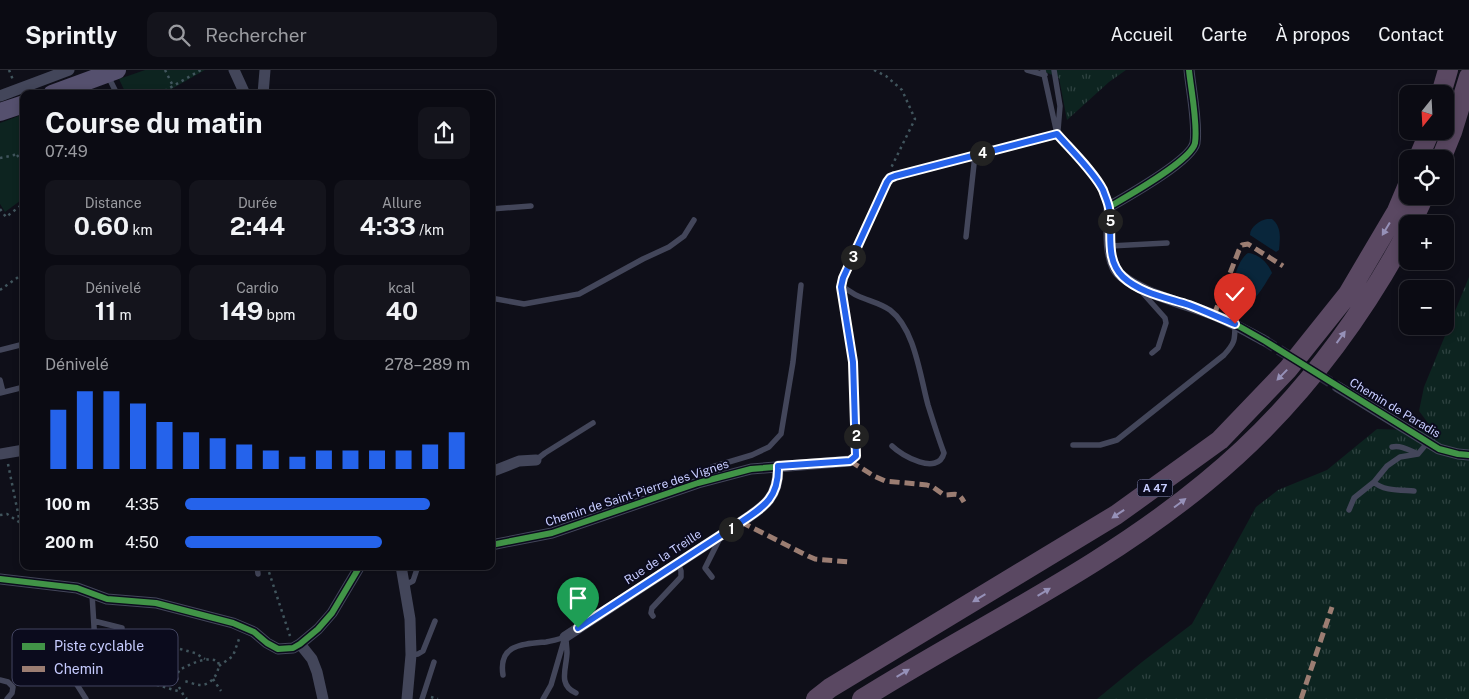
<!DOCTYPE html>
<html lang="fr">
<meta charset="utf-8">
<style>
:root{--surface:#0b0b13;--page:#14141c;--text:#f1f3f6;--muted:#9a9ba0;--line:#2b2b33;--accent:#2563eb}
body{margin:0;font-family:"Public Sans",sans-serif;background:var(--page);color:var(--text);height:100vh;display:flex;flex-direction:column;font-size:19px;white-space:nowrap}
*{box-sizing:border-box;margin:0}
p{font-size:16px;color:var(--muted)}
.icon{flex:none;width:28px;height:28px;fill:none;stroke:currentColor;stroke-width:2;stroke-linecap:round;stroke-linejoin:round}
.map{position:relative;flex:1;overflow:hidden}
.sheet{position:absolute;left:20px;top:20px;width:475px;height:480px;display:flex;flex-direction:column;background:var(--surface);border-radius:10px;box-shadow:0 2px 8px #0003,0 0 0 1px var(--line)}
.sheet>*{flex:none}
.needle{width:32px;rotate:198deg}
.buttons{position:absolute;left:1399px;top:15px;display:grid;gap:10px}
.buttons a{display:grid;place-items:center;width:55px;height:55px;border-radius:10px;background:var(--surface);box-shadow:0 2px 8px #0003,0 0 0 1px var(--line);font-size:25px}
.pin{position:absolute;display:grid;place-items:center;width:42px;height:42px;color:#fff;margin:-51px -21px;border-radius:50% 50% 50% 0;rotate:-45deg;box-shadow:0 0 5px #0007}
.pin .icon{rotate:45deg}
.km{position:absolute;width:25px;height:25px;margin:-12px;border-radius:50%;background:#222;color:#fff;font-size:14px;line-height:25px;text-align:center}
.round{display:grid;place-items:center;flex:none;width:52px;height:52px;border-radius:10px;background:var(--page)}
.overview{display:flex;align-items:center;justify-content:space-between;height:85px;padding:0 25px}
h1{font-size:28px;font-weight:700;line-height:38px}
.stats{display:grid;grid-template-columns:repeat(3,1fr);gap:8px;height:85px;padding:5px 25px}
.stats div{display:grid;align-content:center;border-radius:10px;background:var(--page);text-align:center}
.stats b{font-size:25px;font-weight:700}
.stats small{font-size:14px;font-weight:400}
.stats p{font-size:14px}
.chart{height:140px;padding:10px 25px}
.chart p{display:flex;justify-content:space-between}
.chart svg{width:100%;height:90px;margin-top:5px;stroke:var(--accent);stroke-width:6}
ul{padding:0 25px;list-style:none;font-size:16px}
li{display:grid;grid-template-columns:80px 60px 1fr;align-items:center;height:38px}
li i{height:12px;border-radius:6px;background:var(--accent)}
header{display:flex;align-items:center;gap:30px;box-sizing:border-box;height:70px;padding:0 25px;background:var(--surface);border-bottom:1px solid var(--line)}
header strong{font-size:24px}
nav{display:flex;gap:28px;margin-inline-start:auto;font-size:18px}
.search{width:350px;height:45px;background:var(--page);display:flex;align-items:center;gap:12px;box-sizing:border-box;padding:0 18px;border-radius:10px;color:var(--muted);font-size:19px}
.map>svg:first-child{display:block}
.grass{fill:url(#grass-tufts)}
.green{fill:#0d2420}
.water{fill:#09263b}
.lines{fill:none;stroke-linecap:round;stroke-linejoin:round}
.minor-tunnel{stroke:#2b2b3c;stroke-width:11;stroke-dasharray:11 5.5;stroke-linecap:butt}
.path{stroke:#41555d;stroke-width:2.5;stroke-dasharray:2.5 4;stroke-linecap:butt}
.service{stroke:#43465a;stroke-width:5.5}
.minor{stroke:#43465a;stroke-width:11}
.primary{stroke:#55506e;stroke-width:18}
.motorway{stroke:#5a4862;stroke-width:20}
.quiet{stroke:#9b7d72;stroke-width:5;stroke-dasharray:10 5;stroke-linecap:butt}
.cycleway-casing{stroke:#0b0b1d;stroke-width:9}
.cycleway{stroke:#419447;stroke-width:6}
.oneway{fill:#9691b8}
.route-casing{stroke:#fff;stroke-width:10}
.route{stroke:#2563eb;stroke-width:6}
.labels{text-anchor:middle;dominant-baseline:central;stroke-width:4;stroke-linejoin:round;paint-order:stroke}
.shield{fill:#0b0b1d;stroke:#8f92bb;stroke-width:1}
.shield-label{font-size:11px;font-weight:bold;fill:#c7ccff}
.street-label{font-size:12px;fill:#c7ccff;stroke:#0b0b1d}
.key{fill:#0b0b1d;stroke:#434561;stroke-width:1}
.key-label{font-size:14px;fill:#c7ccff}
</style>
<header>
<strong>Sprintly</strong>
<div class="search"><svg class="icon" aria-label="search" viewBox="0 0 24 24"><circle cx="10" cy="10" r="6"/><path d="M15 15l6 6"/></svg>Rechercher</div>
<nav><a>Accueil</a><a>Carte</a><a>À propos</a><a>Contact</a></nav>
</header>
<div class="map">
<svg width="1469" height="629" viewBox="0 0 1469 629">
<defs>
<pattern id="grass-tufts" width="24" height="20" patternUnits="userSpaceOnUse" patternTransform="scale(1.25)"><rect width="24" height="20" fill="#0d2420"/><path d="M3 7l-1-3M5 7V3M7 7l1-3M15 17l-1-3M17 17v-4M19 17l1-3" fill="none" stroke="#2f4341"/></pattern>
</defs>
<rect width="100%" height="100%" fill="#0f0f19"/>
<path class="grass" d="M1041,0H1126L1109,12L1067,50L1059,8Z
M1469,207V629H1097L1142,592L1192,554L1256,437L1278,420L1327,400L1377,359L1434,361L1419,341L1424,317Z"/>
<path class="green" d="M145,0H205L163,24H126L119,9Z
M24,44V128L5,142L0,134V53Z"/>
<path class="water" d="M1267,149H1272C1282,157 1280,169 1279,180L1276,182L1250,165C1250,157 1260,150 1267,149Z
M1248,183C1259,184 1268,193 1272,203C1264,215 1255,234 1240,238L1229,231V226C1233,214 1237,190 1248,183Z"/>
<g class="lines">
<path class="minor-tunnel" d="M1265,271L1338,317"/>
<path class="path" d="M9,0L13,10
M165,0L173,16
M874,0L886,6L902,20L915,49L890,100
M159,24L201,0
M17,85L24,94
M0,88L24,83
M0,139L6,147L24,133
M0,220L24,203
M8,394L20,453L24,457
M0,445L7,444L19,452
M267,496L290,566
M127,565L167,576
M180,579L195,583L205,589
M96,592L118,599L137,609L181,622
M219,596L233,586L239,569
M79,603V598H91L96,595V592L86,587L88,582L91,580
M178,603L179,600C191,594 205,586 218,591C221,601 212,615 201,615C196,615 189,612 184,611
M213,609L221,621
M179,617L184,626L187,629
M431,627L438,629"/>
<path class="service" d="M1027,0L1045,5
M1043,0L1057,64
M1054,0L1060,36L1058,60
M108,6L117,24
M491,139L531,136
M966,167L975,85
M1110,176L1167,173
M841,217C849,219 851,223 858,226C869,231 880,233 890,240C915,259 920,306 928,335C933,351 938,367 944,383C938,406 902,386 892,376
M1141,221L1165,248L1166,253L1158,278L1152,283
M491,228L524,234L579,224L643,189L669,177L684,166L694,150
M0,280L24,274
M0,310L3,322
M0,323L24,317
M1073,375H1100L1117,370L1224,285C1235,273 1235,270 1235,254
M1392,377C1401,375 1409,380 1418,384
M536,390L545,383L593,353
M850,391L855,386L856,379L853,292L841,217L843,208L887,112L890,108L1057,64L1089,101L1102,119L1109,137
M713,409L710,399L712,397L752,385L769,377L781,364L793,292L801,215
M1374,412C1382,421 1402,420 1414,421
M1349,440L1354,428L1374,412L1387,396L1400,387L1418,384L1428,372
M257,496L258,504
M712,507L705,498L719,470
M405,515L413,511L418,496
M92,524L95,573L98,576L137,597L176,609
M653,546L651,543L652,538L681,507V501L678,493
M94,551L122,558
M566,569C566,573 567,578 567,582C567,597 557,615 576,623
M411,585L418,584L423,581L435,551
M50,595L68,604L74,610L86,629
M503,605C498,574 523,574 546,572C552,571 559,569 565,567
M0,610L8,612L13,617L12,623L7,629
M422,629L434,592
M543,629L551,615L565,567"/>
<path class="minor" d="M234,0L245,24
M1189,0C1191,20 1198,54 1195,73C1191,91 1126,127 1109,137C1110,156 1106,180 1115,198C1127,220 1190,235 1214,245C1231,252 1248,262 1265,271
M263,24L265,0
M0,26L69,0
M1338,317L1439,379L1458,384L1469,385
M0,384L24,380
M491,402L519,391L536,390
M491,475L552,463L698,413L751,399L850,391
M401,496L410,549L411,585L407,629
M0,509L77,518L107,529L156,533L233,553L254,562L267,573L278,579L293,578L300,574L318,559L332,543L360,496
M565,567L741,452C765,436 779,427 778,396
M300,574L312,589L317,602L323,629"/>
<path class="primary" d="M52,24L117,0
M0,42L24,34"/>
<path class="motorway" d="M1441,24L1448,0
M1418,89L1430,61
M1441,89L1452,62L1469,7
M1411,154L1424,126
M816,629L830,618L1116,445L1220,370L1288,299L1348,224L1397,141L1408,115
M862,629C977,557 1101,499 1206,412C1289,344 1357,256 1408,161"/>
<path class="quiet" d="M1214,245L1239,180L1242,175L1248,174L1283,196
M850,391L874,406L885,411L927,415L933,417L944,425C956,425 958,421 964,432
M741,452L808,486L815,489L849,492
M1301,629L1332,537"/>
<g class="cycleway-casing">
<path id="cycleway" d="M1189,0C1191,20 1198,54 1195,73C1191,91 1126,127 1109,137L1110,181L1115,198L1124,208L1138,217L1162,227L1190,236L1235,254L1265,271L1439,379L1458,384L1469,385
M491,475L552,463L698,413L751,399L850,391
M0,509L77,518L107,529L156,533L233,553L254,562L267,573L278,579L293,578L300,574L318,559L332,543L360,496"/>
</g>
<use href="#cycleway" class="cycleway"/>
</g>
<defs><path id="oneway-solid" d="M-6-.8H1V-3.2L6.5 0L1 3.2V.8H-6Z" transform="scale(1.25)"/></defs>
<g class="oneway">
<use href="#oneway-solid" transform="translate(1386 159) rotate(121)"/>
<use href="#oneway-solid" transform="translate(1341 267) rotate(-54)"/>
<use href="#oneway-solid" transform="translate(1282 305) rotate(134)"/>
<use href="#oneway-solid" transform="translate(1180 433) rotate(-37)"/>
<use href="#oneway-solid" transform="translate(1118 444) rotate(146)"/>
<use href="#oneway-solid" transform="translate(1044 522) rotate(-31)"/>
<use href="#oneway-solid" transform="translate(979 528) rotate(149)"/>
<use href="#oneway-solid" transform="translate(903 603) rotate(-31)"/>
</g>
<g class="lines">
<g class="route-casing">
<path id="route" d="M578,558L741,452C765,436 779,427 778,396L850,391L856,386L853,292L841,217L843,208L887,112L890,108L895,106L1057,64C1071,80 1094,102 1103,120C1105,126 1108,132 1109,138C1113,161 1104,189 1123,207C1140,223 1168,228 1189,235C1205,241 1220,248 1235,254"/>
</g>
<use href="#route" class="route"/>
</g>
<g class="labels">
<rect class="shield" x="1137.5" y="409.5" width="35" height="17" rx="4"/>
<g class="shield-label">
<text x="1155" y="418">A 47</text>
</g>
<g class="street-label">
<text transform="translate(1395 338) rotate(31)">Chemin de Paradis</text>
<text transform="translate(637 423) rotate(-18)">Chemin de Saint-Pierre des Vignes</text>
<text transform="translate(663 487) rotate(-33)">Rue de la Treille</text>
</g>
</g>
<rect x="12" y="559" width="166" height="57" rx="8" class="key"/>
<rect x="22" y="573" width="23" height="7" fill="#419447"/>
<rect x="22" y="596" width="23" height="6" fill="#9b7d72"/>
<g class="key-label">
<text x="54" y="581">Piste cyclable</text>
<text x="54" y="604">Chemin</text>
</g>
</svg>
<div class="buttons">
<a><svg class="needle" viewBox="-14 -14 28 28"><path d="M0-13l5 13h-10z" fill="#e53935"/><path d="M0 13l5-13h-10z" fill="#9a9ba0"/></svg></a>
<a><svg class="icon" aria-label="locate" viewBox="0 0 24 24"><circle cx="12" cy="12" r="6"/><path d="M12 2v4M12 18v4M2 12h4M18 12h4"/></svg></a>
<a>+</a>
<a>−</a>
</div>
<div class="pin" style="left:578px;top:558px;background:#1e9e55"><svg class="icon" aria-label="arrive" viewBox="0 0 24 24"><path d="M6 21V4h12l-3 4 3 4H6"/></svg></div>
<div class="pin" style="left:1235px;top:254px;background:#d93025"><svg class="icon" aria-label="check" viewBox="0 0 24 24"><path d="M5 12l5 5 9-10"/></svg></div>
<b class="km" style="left:731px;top:459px">1</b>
<b class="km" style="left:856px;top:366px">2</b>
<b class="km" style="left:853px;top:187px">3</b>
<b class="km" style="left:982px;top:83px">4</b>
<b class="km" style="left:1110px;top:151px">5</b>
<section class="sheet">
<div class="overview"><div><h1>Course du matin</h1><p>07:49</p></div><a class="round"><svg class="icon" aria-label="share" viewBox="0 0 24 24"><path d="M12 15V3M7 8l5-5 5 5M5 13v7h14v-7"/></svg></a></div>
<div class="stats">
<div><p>Distance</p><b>0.60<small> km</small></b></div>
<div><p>Durée</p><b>2:44</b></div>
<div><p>Allure</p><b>4:33<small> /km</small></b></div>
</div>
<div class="stats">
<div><p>Dénivelé</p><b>11<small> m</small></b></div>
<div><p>Cardio</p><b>149<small> bpm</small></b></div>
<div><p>kcal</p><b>40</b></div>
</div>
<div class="chart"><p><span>Dénivelé</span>278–289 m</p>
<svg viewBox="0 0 160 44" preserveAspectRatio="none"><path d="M5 44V15M15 44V6M25 44V6M35 44V12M45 44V21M55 44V26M65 44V29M75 44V32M85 44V35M95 44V38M105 44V35M115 44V35M125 44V35M135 44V35M145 44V32M155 44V26"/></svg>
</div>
<ul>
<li><b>100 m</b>4:35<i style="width:86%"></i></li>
<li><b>200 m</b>4:50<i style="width:69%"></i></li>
</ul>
</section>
</div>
